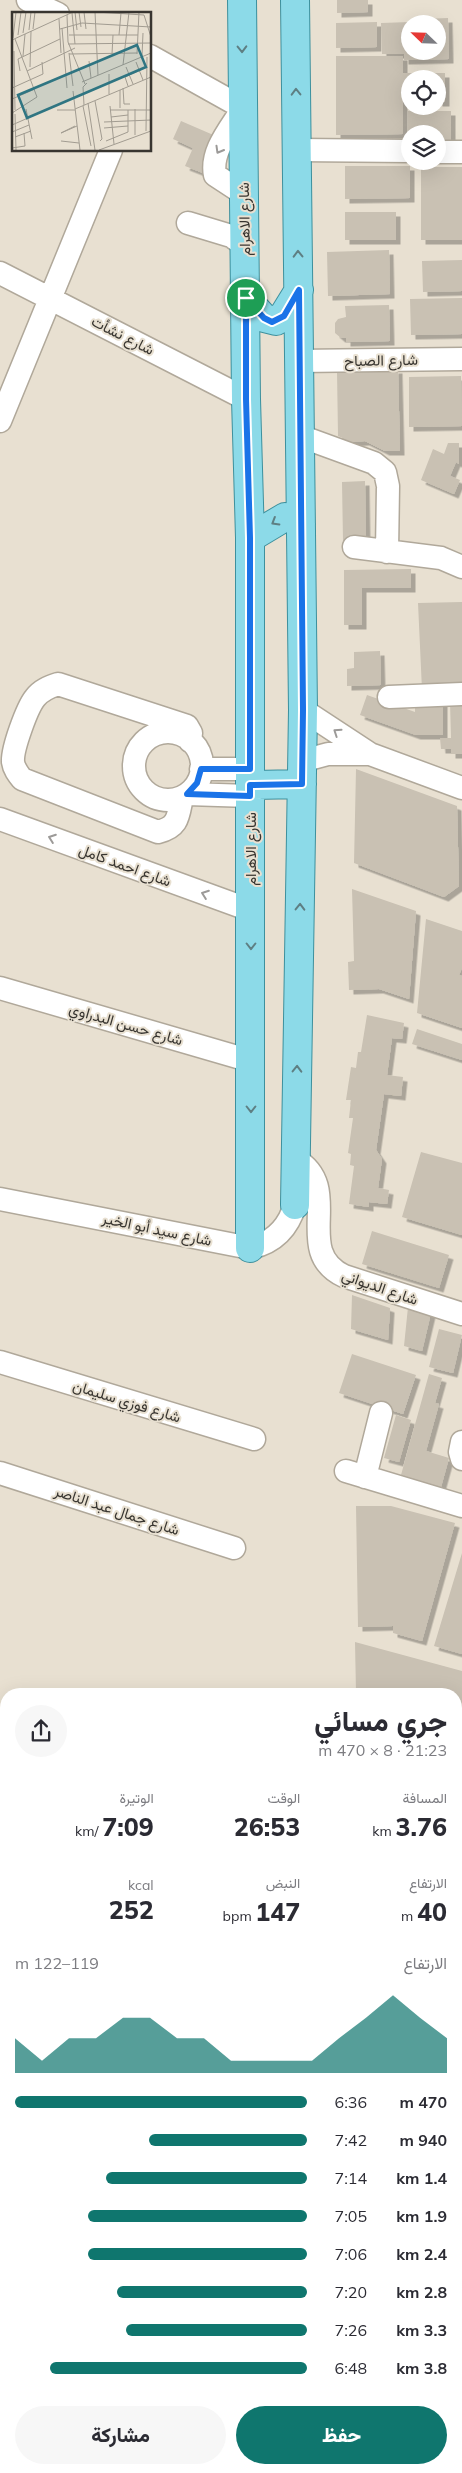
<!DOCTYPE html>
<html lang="ar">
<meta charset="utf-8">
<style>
:root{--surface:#fff;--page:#f7f7f7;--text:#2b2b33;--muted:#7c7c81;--accent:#0f766e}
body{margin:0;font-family:Mulish,Vazirmatn,sans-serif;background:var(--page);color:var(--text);direction:rtl;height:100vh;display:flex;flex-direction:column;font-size:19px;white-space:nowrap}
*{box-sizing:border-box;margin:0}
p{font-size:16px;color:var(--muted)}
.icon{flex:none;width:28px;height:28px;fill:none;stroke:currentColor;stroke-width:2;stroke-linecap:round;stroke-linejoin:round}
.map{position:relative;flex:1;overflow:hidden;direction:ltr}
.panel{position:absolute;left:0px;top:1688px;width:462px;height:786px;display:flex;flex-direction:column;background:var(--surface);border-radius:20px 20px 0 0;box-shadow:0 5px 20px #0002;direction:rtl}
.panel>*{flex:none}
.needle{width:32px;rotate:293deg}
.controls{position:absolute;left:401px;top:15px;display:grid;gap:10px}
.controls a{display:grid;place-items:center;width:45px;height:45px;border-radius:50%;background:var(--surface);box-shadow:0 5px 20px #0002;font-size:25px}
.pin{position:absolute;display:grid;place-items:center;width:42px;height:42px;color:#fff;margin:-21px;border:2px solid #fff;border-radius:50%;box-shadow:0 1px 5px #0007}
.round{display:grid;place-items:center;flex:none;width:52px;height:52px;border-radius:26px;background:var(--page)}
.head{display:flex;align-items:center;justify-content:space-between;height:85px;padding:0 15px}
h1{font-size:28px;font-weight:800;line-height:38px}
.metrics{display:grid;grid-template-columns:repeat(3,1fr);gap:8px;height:85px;padding:5px 15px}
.metrics div{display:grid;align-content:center}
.metrics b{font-size:25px;font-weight:800}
.metrics small{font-size:14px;font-weight:400}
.metrics p{font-size:14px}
.chart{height:140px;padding:10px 15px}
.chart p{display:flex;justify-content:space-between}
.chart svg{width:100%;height:90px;margin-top:5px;fill:var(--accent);opacity:.7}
.action{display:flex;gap:10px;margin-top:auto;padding:10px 15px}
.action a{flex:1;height:58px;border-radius:30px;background:var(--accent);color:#fff;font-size:20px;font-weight:800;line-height:58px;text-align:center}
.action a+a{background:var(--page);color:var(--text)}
ul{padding:0 15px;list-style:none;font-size:16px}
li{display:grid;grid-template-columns:80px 60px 1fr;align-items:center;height:38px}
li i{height:12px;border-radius:6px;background:var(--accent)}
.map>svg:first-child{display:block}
.building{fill:#c9c1b3;filter:url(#shadow)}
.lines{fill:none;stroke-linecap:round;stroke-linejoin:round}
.minor-casing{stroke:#b0a89a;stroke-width:25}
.major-casing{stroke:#3d909d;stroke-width:30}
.minor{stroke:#fff;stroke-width:22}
.major{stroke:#8cdae8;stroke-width:28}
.oneway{stroke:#5e7f83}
.oneway2{stroke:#9c9a98}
.route-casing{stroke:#fff;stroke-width:10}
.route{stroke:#1a73e8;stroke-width:6}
.labels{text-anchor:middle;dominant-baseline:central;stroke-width:4;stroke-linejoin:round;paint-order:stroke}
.street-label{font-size:15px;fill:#383530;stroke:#e8e0d1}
.inset-road{fill:none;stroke:#a29c91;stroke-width:1}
.view{fill:#2f7582;fill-opacity:0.15;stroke:#2f7582;stroke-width:2.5}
.inset-edge{fill:none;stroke:#383530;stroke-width:2.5}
</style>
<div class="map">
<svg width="462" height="2473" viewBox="0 0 462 2473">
<defs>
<filter id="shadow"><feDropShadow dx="4.5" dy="4.5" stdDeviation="0" flood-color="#0004"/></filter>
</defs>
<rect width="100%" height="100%" fill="#e8e0d1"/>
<path class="building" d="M337,0H368V12L337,13Z
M448,18L449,59L404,60V54H382L381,23L410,22V51H438V24L416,22H421V19Z
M377,22V47L336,48V23Z
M336,56H403V73H445V102H438V79H410V102H403V134L336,135Z
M408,111H451V140H438V134H410V141H408Z
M181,121L218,137L203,173L185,166L193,148L173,139Z
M345,166H410V198L345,199Z
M421,167H462V240H421Z
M345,212H396V240H345Z
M389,250L390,294L328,296L327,252Z
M462,260V291L423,292L422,261Z
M462,298V334L411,335L410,299Z
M389,305L390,341L346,342V338H341L335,333V323L338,319L346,317L345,306Z
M398,369L400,451H385L365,441L352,442L338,436L337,371Z
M461,376L462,426L409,427V377Z
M448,443H459V464L456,462L450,476L460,480L454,494L421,480L433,449L444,454Z
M365,481L366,541H343L342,482Z
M411,569V588H362V625H344V570Z
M462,602V688L422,690L418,603Z
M380,651L381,685L347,686V669L354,668V652Z
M367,695L415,712V701L443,700V735H416L360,715Z
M450,701H462V754H451V749H441L440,738H451Z
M356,769L457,806L459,886L444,897L354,863Z
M352,889L416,911L409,999L379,989L349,990L348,962L354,961Z
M426,919L462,931V968L459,975L462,976V1028L417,1013Z
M367,1015L404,1023L402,1039L392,1038L387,1075L403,1077L401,1096L384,1094L376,1150L382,1159L378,1188L389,1190L387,1204L369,1202V1207L349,1204L354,1166L350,1165L351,1154L348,1153L353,1118H349L351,1100H346L351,1067L356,1068L358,1052H361Z
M417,1029L462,1044V1060L412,1044Z
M421,1152L462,1163V1235L402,1217Z
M372,1231L449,1255L439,1288L362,1264Z
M352,1295L390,1308L388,1340L351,1329Z
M408,1307L431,1313L422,1351L404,1346Z
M439,1329L462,1335L453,1373L429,1367Z
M352,1354L416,1375L403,1414L339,1393Z
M429,1374L442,1378L435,1403L439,1404L426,1451L449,1458L441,1487L401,1475Z
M396,1415L411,1420L399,1462L384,1458Z
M356,1506H391L455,1523L422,1641L393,1633V1626L358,1627Z
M462,1553V1654L434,1646Z
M355,1642L462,1671V1721L456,1719V1694L356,1693Z
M456,1737L462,1738V1788L456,1786Z
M456,1872L462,1874V1925L456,1924Z
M456,2311L462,2312V2387L456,2386Z"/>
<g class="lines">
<g class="minor-casing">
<path id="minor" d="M28,0L58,14
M150,56L243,108C231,128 210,151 215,175L244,194
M297,150L410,151
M438,152H462
M188,223L231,236L244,245
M0,273L246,399
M299,361L462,359
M0,421L111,150
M300,436L374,463L385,472L388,486L387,552
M354,547L441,558L462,567
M389,697L462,694
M303,710L370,754L462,788
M134 766a34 34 0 1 1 68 0a34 34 0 1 1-68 0Z
M302,761L328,754H370
M201,769H249
M187,794L250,796
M182,797C178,816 179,827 158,832L22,779C18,774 14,769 13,762C12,749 27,708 35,698C41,690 49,687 58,684L187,726L191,733L190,741
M0,819L250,910
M0,988L251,1061
M295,1159C346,1188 291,1251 344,1276L462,1314
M0,1199L250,1248C273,1243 288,1229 295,1205
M0,1362L254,1439
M462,1442L460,1452L462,1459
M346,1471L462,1506
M0,1473L234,1548
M365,1477L381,1413
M456,2127H462
M0,2133H6
M456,2158H462
M0,2324L6,2326
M456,2462L462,2463
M14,2473V2468"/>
</g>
<g class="major-casing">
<path id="major" d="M242,0L246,399L250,538V1248
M246,298L264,318L276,321L283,316L299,290
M250,538L285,517L297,520L301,524
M250,785L302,784
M295,1205L303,710L295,0
M255,2468V2473"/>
</g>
<use href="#minor" class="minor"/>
<use href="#major" class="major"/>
</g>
<defs><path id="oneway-chevron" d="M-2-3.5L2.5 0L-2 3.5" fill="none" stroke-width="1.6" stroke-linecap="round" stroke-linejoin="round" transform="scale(1.25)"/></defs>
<g class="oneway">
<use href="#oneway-chevron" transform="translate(242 49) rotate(89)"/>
<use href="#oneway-chevron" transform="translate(296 92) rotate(-91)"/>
<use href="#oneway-chevron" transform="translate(298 254) rotate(-91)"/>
<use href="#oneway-chevron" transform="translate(275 522) rotate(149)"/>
<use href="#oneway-chevron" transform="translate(300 907) rotate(-89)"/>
<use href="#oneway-chevron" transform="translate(251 946) rotate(90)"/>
<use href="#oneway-chevron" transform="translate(297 1069) rotate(-89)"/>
<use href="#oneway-chevron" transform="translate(251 1109) rotate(90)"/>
</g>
<g class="oneway2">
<use href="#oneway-chevron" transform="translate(219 150) rotate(120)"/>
<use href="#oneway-chevron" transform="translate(337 732) rotate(-146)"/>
<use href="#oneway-chevron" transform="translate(52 838) rotate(-160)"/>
<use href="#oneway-chevron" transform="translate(205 894) rotate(-160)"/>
</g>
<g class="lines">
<g class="route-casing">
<path id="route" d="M299,290L303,710L302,784L250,785V796L187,794L197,783L201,769H250V538L246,399V298L264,318L272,322L284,316Z"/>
</g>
<use href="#route" class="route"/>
</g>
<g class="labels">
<g class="street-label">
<text transform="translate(244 219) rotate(-91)">شارع الاهرام</text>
<text transform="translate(123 335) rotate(27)">شارع نشأت</text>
<text transform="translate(381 360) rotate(-1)">شارع الصباح</text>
<text transform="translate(250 849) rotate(-90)">شارع الاهرام</text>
<text transform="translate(125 865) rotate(20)">شارع احمد كامل</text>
<text transform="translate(126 1024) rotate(16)">شارع حسن البدراوي</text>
<text transform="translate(157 1229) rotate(12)">شارع سيد أبو الخير</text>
<text transform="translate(380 1287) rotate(19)">شارع الديواني</text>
<text transform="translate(127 1401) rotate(17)">شارع فوزي سليمان</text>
<text transform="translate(117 1510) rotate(18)">شارع جمال عبد الناصر</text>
</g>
</g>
<g transform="translate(12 12)">
<rect width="139" height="139" fill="#e8e0d1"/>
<path class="inset-road" d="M63,0L65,18M67,0L69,15M72,0L74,17M83,0L86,63M84,0L132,3L139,25M60,1L63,32M55,3L56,30L73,72M47,7L49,41M50,16L55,76M21,17L23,0M48,17L70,11L139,15M17,18L19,0M11,21L14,0M6,23L9,0M57,23H126M107,23L109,1M1,26L4,0M3,27L25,85M0,28L61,0M56,32L139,31M2,39L3,98M57,41L61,74M57,42L125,41M100,42L101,23M125,42L127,0M11,44L13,22M130,44L131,21M77,49L79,66M124,50L131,68M111,53L117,0M18,55L19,19M114,55L121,72M8,59L6,47L48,27M15,59L63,36M70,70L139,41M116,74L113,65L135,55M0,76L31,62L30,50M111,76L112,92H118M108,78V96M61,79L68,138M97,82V62M0,87L23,77M83,89L90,127L88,129M76,91L83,138M72,93L71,75L75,71M71,94L79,134M98,94L102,132M14,97L20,127M63,97L139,65M45,98H63M98,98H139M0,101L25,85M3,102L4,138M99,105L116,103M92,110L139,108M0,113L16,106M63,114L49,121L65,114M92,116L116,114M134,119L135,45M0,120L17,113M123,123V97M3,125L19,119M49,129L67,131M94,129L116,120V98M0,136L13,134L12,121M87,138L139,119"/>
<path class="view" d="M125,33L134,55L15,106L6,83Z"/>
<rect width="139" height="139" class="inset-edge"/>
</g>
</svg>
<div class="controls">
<a><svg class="needle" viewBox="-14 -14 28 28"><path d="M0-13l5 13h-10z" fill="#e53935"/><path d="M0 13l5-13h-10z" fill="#7c7c81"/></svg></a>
<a><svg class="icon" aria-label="locate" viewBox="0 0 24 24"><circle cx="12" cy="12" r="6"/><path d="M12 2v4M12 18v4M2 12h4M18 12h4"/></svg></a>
<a><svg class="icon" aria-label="layers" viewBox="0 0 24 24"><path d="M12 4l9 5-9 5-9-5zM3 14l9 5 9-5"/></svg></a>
</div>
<div class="pin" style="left:246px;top:298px;background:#1e9e55"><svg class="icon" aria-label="arrive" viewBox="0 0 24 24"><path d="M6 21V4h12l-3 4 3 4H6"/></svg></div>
<section class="panel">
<div class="head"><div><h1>جري مسائي</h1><p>21:23 · 8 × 470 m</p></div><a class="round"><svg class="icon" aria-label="share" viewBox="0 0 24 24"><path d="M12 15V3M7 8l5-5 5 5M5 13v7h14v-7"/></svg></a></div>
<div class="metrics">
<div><p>المسافة</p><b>3.76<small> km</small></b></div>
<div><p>الوقت</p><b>26:53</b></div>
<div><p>الوتيرة</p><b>7:09<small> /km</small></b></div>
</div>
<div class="metrics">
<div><p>الارتفاع</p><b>40<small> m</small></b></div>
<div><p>النبض</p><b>147<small> bpm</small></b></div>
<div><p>kcal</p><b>252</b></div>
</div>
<div class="chart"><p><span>الارتفاع</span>119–122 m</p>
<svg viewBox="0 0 160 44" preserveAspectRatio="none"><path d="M0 44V27L10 38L20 27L30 27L40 17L50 17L60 27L70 27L80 38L90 38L100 38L110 38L120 27L130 17L140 6L150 17L160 27V44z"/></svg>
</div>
<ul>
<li><b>470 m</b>6:36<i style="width:100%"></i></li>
<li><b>940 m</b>7:42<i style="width:54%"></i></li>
<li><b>1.4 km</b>7:14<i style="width:69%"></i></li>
<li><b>1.9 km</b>7:05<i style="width:75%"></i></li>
<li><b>2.4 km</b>7:06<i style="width:75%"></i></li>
<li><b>2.8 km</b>7:20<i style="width:65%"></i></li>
<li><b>3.3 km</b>7:26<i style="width:62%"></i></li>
<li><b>3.8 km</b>6:48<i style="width:88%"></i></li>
</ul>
<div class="action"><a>حفظ</a><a>مشاركة</a></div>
</section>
</div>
